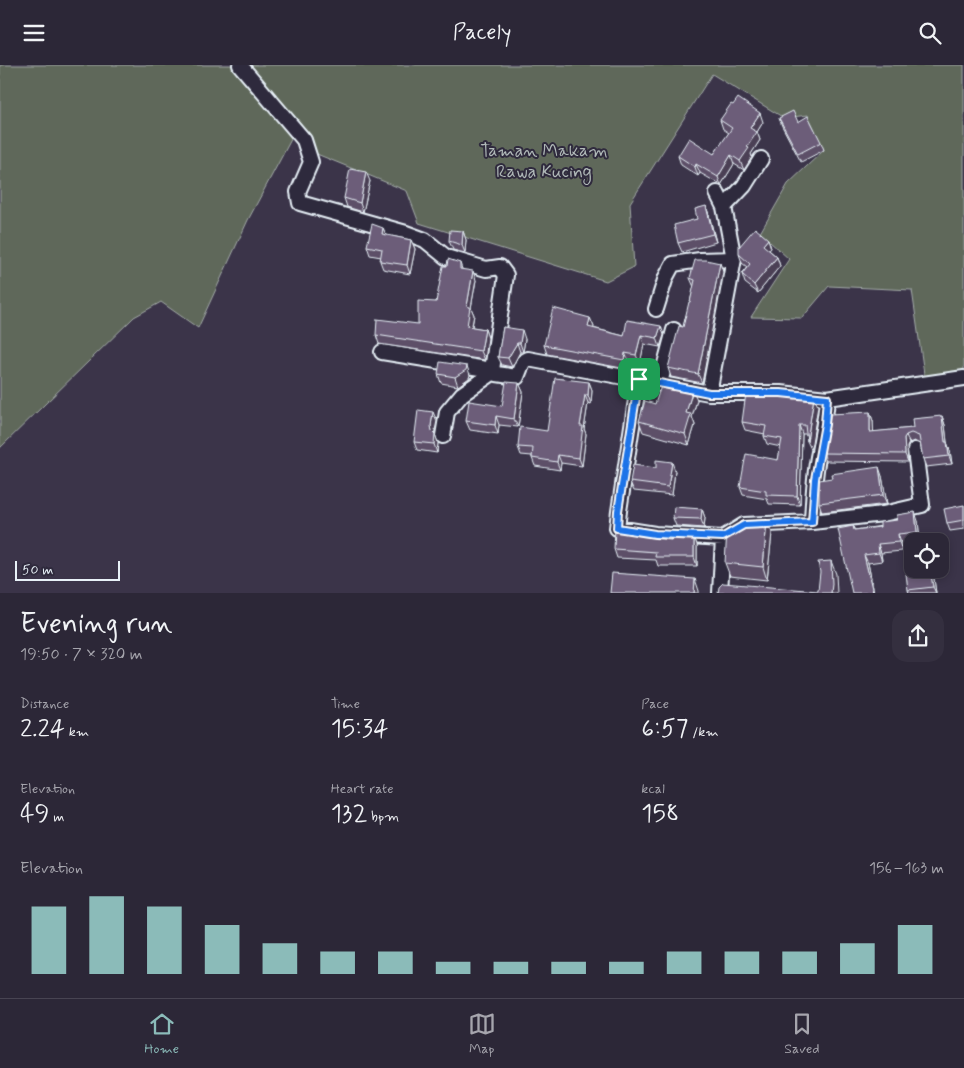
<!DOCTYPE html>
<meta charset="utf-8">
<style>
:root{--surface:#2c2737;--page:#342f3f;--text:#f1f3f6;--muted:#a6a5ad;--line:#484452;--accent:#8bbbb9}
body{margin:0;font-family:Mynerve,sans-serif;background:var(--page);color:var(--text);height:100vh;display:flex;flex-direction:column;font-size:19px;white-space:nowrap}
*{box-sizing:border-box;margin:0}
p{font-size:16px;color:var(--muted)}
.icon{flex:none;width:28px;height:28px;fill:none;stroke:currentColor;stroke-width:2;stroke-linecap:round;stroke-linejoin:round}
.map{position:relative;height:528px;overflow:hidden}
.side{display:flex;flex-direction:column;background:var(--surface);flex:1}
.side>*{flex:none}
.tools{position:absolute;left:904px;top:468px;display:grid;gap:10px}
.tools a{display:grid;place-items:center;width:45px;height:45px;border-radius:10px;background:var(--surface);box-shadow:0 2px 8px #0003,0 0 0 1px var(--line);font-size:25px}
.scale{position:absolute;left:15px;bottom:12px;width:105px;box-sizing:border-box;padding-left:5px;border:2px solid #e8f1f8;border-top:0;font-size:14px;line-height:18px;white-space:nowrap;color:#e8f1f8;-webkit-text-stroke:4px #2f2a3d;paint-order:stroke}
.pin{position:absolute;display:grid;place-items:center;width:42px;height:42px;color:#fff;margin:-21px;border-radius:10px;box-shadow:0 2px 8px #0006}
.round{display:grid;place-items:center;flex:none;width:52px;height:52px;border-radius:15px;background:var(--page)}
.head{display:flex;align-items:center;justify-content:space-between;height:85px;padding:0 20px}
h1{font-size:28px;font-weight:600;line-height:38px}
.metrics{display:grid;grid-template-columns:repeat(3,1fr);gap:8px;height:85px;padding:5px 20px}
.metrics div{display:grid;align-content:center}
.metrics b{font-size:25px;font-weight:600}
.metrics small{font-size:14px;font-weight:400}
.metrics p{font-size:14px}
.chart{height:140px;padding:10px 20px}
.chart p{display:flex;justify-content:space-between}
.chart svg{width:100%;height:90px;margin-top:5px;stroke:var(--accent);stroke-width:6}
header{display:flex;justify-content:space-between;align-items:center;height:65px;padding:0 20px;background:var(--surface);font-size:22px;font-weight:600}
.menu{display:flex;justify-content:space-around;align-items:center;height:70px;border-top:1px solid var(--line);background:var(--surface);font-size:14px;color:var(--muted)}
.menu a{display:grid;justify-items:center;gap:2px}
.menu .on{color:var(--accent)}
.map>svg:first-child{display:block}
.green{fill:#5f675a;stroke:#a4aca9}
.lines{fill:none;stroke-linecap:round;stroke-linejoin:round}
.street-casing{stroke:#e8f1f8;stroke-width:18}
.street{stroke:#2f2a3d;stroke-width:14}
.wall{fill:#5d5068;stroke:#e8f1f8}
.shaded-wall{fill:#4c4155;stroke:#e8f1f8}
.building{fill:#6c5d79;stroke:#e8f1f8}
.route-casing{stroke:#fff;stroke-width:10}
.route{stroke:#1a73e8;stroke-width:6}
.labels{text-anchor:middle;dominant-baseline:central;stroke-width:4;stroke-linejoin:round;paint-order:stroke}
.park-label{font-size:18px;fill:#b1bab9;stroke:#2f2a3d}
</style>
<header><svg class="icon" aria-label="menu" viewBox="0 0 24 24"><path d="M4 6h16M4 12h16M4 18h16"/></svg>Pacely<svg class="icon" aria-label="search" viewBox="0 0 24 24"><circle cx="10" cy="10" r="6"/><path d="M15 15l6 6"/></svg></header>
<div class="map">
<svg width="964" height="528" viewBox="0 0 964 528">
<rect width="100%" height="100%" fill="#3b3449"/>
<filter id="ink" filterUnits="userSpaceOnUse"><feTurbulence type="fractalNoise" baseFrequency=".02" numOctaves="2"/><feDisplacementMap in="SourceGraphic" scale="10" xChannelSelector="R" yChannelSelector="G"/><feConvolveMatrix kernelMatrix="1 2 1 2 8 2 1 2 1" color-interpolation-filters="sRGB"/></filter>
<g filter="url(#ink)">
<path class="green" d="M0,0H964V310L925,316L912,225L829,221L802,253L751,252L789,194L760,168L788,119L824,85L808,50L784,53L712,9L630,138L634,202L606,216L419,158L407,126L307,85L296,65L248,155L198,263L161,237L134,252L0,383Z"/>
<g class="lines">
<g class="street-casing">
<path id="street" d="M240,0L304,75L311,97L298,127L300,138L406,168L425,175L446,192L486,204L500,202L506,210L492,305L497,309L517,312L523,297L528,294L709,328H781L827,333L964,313
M724,142L744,121L761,94
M656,244L666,212L673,199L700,195L734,194
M382,287L492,305
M639,315L619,446L617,463L655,469L723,473
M660,318L674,265
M709,328L734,194L724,142L717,128
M443,371L447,347L462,329L494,307
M812,457C813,434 814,410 819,387C822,369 826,352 827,333
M720,528L723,473L744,460L812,457L883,449L922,440L915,385"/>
</g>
<use href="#street" class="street"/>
</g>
<path class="wall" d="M733,40L763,57L757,67L760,75L751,89L752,92L744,105L734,99L721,120L700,108L698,111L681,100L678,91L714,89L729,68L723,64L720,55Z
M779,53L798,57L821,77L824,85L801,97L782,61Z
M370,116L363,147L347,142L344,133Z
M706,141L709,150L716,177L682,187L678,178L697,154Z
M383,163L386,170L411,175L415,184L410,209L383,204L380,196L381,192L370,190L367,181Z
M463,166L466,175L465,188L453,185L449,176Z
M768,174L771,183L769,185L777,192L780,201L758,228L745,218L742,209L747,202L742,198L739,189Z
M460,198L462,204L476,215L471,243L474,250L472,262L485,264L488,273L485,295L379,279L376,270L418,259L436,237L447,201Z
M720,198L723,207L702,318L671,312L668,303L683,262L694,222L690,213Z
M590,253L594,262L593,263L624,271L664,270L660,282L644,279L640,299L629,297L627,304L547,289L544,280Z
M503,262L525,274L523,287H520L512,302L502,300L498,292Z
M438,309L470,310L469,313L458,321L441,318Z
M589,317L592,325L591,339L588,338L584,364L586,369L582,401L561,398L560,405L535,401L532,393V391L521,390L518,382L547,366Z
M519,318L523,327L518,362L499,360L498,369L470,365L466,356L502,341Z
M697,335L692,352L695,360L689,380L643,367L639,356Z
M818,341L811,384L806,369H802L800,440L769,439L767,434L743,430L740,422L778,395L781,382L767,379L764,371L765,369L745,365L742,357Z
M870,347L873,356V367L913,363L942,351L945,360L947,377L950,386L952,399L926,402L923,394L920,379L914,376L909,378L907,382L908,397L826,396L823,388Z
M437,356L435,369L438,378L437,388L417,385L414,377Z
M675,406L672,430L634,426L630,417Z
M882,411L887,439L822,447L819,438L832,413Z
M964,440V464L950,466L947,458Z
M702,444L705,453L704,463L676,461L673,453Z
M767,455L772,468L767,515L730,511L725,498L739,465Z
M918,456L920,476H912V477L901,478L902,486L881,488L882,496L868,498L874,528L853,461L854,465Z
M640,471L671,475L694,471L697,480V501H658L656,495L617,493L614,484Z
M934,514L936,528H909L908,525Z"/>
<path class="shaded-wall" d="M760,48L763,57L757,67L760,75L751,89L752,92L744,105L740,96L747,82L750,63Z
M731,90L734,99L721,120L718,112Z
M696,99L700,108L698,111L695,102Z
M366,107L370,116L363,147L360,138Z
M706,141L709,150L716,177L713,169Z
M383,163L387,172L382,169Z
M463,166L466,175L465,188L462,180Z
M768,174L771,183L766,189L763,180Z
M411,175L415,184L410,209L407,200Z
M777,192L780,201L758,228L754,220Z
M720,198L723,207L702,318L698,309Z
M473,206L476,215L471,243L474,250L470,270L467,261V241Z
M590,253L594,262L591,271L588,262Z
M661,261L664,270L660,282L657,273Z
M485,264L488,273L485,295L481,286Z
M522,265L525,274L523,287L520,278Z
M641,270L644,279L640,299L636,290Z
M517,278L520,287L512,302L508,293Z
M625,288L629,297L627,304L624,295Z
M467,301L470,310L469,313L458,321L455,312Z
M589,317L592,325L591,339L588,330Z
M519,318L523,327L518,362L514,354Z
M693,324L697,335L692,352L695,360L689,380L685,369L686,348Z
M585,330L588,338L584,364L586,369L582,401L579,393L580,361Z
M814,332L818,341L811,384L807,376Z
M433,347L437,356L434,370L435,369L438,378L437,388L434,379L431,361Z
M870,347L873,356L874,376L870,367Z
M496,351L499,360L498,369L495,360Z
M942,351L945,360L948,386L945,377Z
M799,360L802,369L800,440L797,431Z
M906,370L909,378L907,382L908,397L905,389L904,373Z
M947,377L950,386L952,399L949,391Z
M558,390L561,398L560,405L557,397Z
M672,397L675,406L672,430L668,422Z
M879,402L882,411L887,439L883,430Z
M702,444L705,453L704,463L701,454Z
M915,447L918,456L920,476L917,467Z
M767,455L772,468L767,515L763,502Z
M898,469L901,478L902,486L899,477Z
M694,471L697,480V501L694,492Z
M878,479L881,488L882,496L879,488Z
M864,490L868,498L874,528H873Z
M831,496L836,509L837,528H831Z
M930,505L934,514L936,528L933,522Z
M695,514L699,526V528H694Z"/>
<path class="building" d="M738,33L760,48L750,63L757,67L747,82L749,83L740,96L731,90L718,112L696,99L695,102L678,91L689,73L714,89L732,63L720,55L731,39L733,40Z
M793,46L798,57L808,51L821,77L798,89L779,53Z
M350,104L366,107L360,138L344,133Z
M706,141L713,169L678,178L674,160L697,154L695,144Z
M372,159L383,163L382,169L411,175L407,200L380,196L382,184L367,181Z
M755,163L768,174L763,180L777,192L754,220L742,209L750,199L739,189V182Z
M450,165L463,166L462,180L449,176Z
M448,194L460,198V204L473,206L467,241L470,242L467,261L485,264L481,286L376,270L377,254L418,259V236L436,237L443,201H447Z
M695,195H706L720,198L698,309L668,303L679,261L683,262L689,237H690L695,215L690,213Z
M553,243L590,253L588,262L624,271L627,255L661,261L657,273L641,270L636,290L625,288L624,295L544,280Z
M503,262L522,265L520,278H517L508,293L498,292Z
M440,297L467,301L466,305L455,312L438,309Z
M555,313L589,317L588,330H585L580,361H583L579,393L558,390L557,397L532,393L533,383L518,382L520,362L547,366Z
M506,317L519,318L514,354L496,351L495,360L466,356L469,336L502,341Z
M662,318L693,324L686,348L691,349L685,369L639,356L645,336L655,339Z
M746,328H777L814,332L807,376L805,360H799L797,431L766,430V426L740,422L746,389L778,395L782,374L764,371L766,361L742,357Z
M418,345L433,347L431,361L432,366L435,369L434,379L414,377Z
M870,347V367L913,363L912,354L942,351L945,377H947L949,391L923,394L919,371L911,368L906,370L904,373L905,389L823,388L830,349Z
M656,395L672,397L668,422L630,417L633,400L656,403Z
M879,402L883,430L819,438V415L832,413L831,409Z
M964,440V455L947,458L944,444Z
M674,442L702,444L701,454L673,453Z
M915,447L917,467L898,469L899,477L878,479L879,488L864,490L873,528H852L838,464L853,461L854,465L880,462V457L897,455V450Z
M767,455L763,502L725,498L727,465L730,464L739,465L740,457L742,456Z
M615,463L638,467V470L671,475V470L694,471V492H655L656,487L614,484Z
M831,496L832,519L831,528H718L719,522L723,518L818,526L820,507L818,497Z
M930,505L933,522L908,525L906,509Z
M612,508L695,514L694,528H610Z"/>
</g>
<g class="lines" filter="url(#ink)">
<g class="route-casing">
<path id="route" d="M639,314L709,328H781L827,333L825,359L815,414L812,457L744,460L723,472L655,469L617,463L618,446Z"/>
</g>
<use href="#route" class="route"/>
</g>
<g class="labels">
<g class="park-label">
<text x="544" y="86">Taman Makam<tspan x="544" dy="21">Rawa Kucing</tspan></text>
</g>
</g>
</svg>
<div class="tools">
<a><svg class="icon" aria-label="locate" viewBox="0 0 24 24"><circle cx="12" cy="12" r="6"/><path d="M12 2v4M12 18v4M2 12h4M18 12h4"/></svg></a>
</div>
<div class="scale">50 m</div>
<div class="pin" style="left:639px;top:314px;background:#1e9e55"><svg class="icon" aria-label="arrive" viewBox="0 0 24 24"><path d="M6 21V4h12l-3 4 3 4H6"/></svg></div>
</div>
<section class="side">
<div class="head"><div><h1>Evening run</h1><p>19:50 · 7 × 320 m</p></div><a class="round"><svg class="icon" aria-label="share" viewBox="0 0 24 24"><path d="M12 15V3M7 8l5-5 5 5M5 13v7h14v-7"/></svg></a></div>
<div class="metrics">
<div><p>Distance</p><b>2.24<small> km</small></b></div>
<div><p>Time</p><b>15:34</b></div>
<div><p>Pace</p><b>6:57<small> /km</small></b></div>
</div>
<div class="metrics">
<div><p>Elevation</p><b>49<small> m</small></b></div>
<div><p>Heart rate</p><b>132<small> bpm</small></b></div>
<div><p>kcal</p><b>158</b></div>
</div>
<div class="chart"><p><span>Elevation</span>156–163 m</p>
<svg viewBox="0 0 160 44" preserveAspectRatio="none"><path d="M5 44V11M15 44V6M25 44V11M35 44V20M45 44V29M55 44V33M65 44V33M75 44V38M85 44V38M95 44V38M105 44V38M115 44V33M125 44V33M135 44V33M145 44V29M155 44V20"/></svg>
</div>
</section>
<nav class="menu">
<a class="on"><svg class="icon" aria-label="home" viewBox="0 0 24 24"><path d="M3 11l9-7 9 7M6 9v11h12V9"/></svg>Home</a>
<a><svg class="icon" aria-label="map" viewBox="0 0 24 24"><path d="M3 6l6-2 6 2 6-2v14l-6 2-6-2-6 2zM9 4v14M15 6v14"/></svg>Map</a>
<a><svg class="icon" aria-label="saved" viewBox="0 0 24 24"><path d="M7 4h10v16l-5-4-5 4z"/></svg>Saved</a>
</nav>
